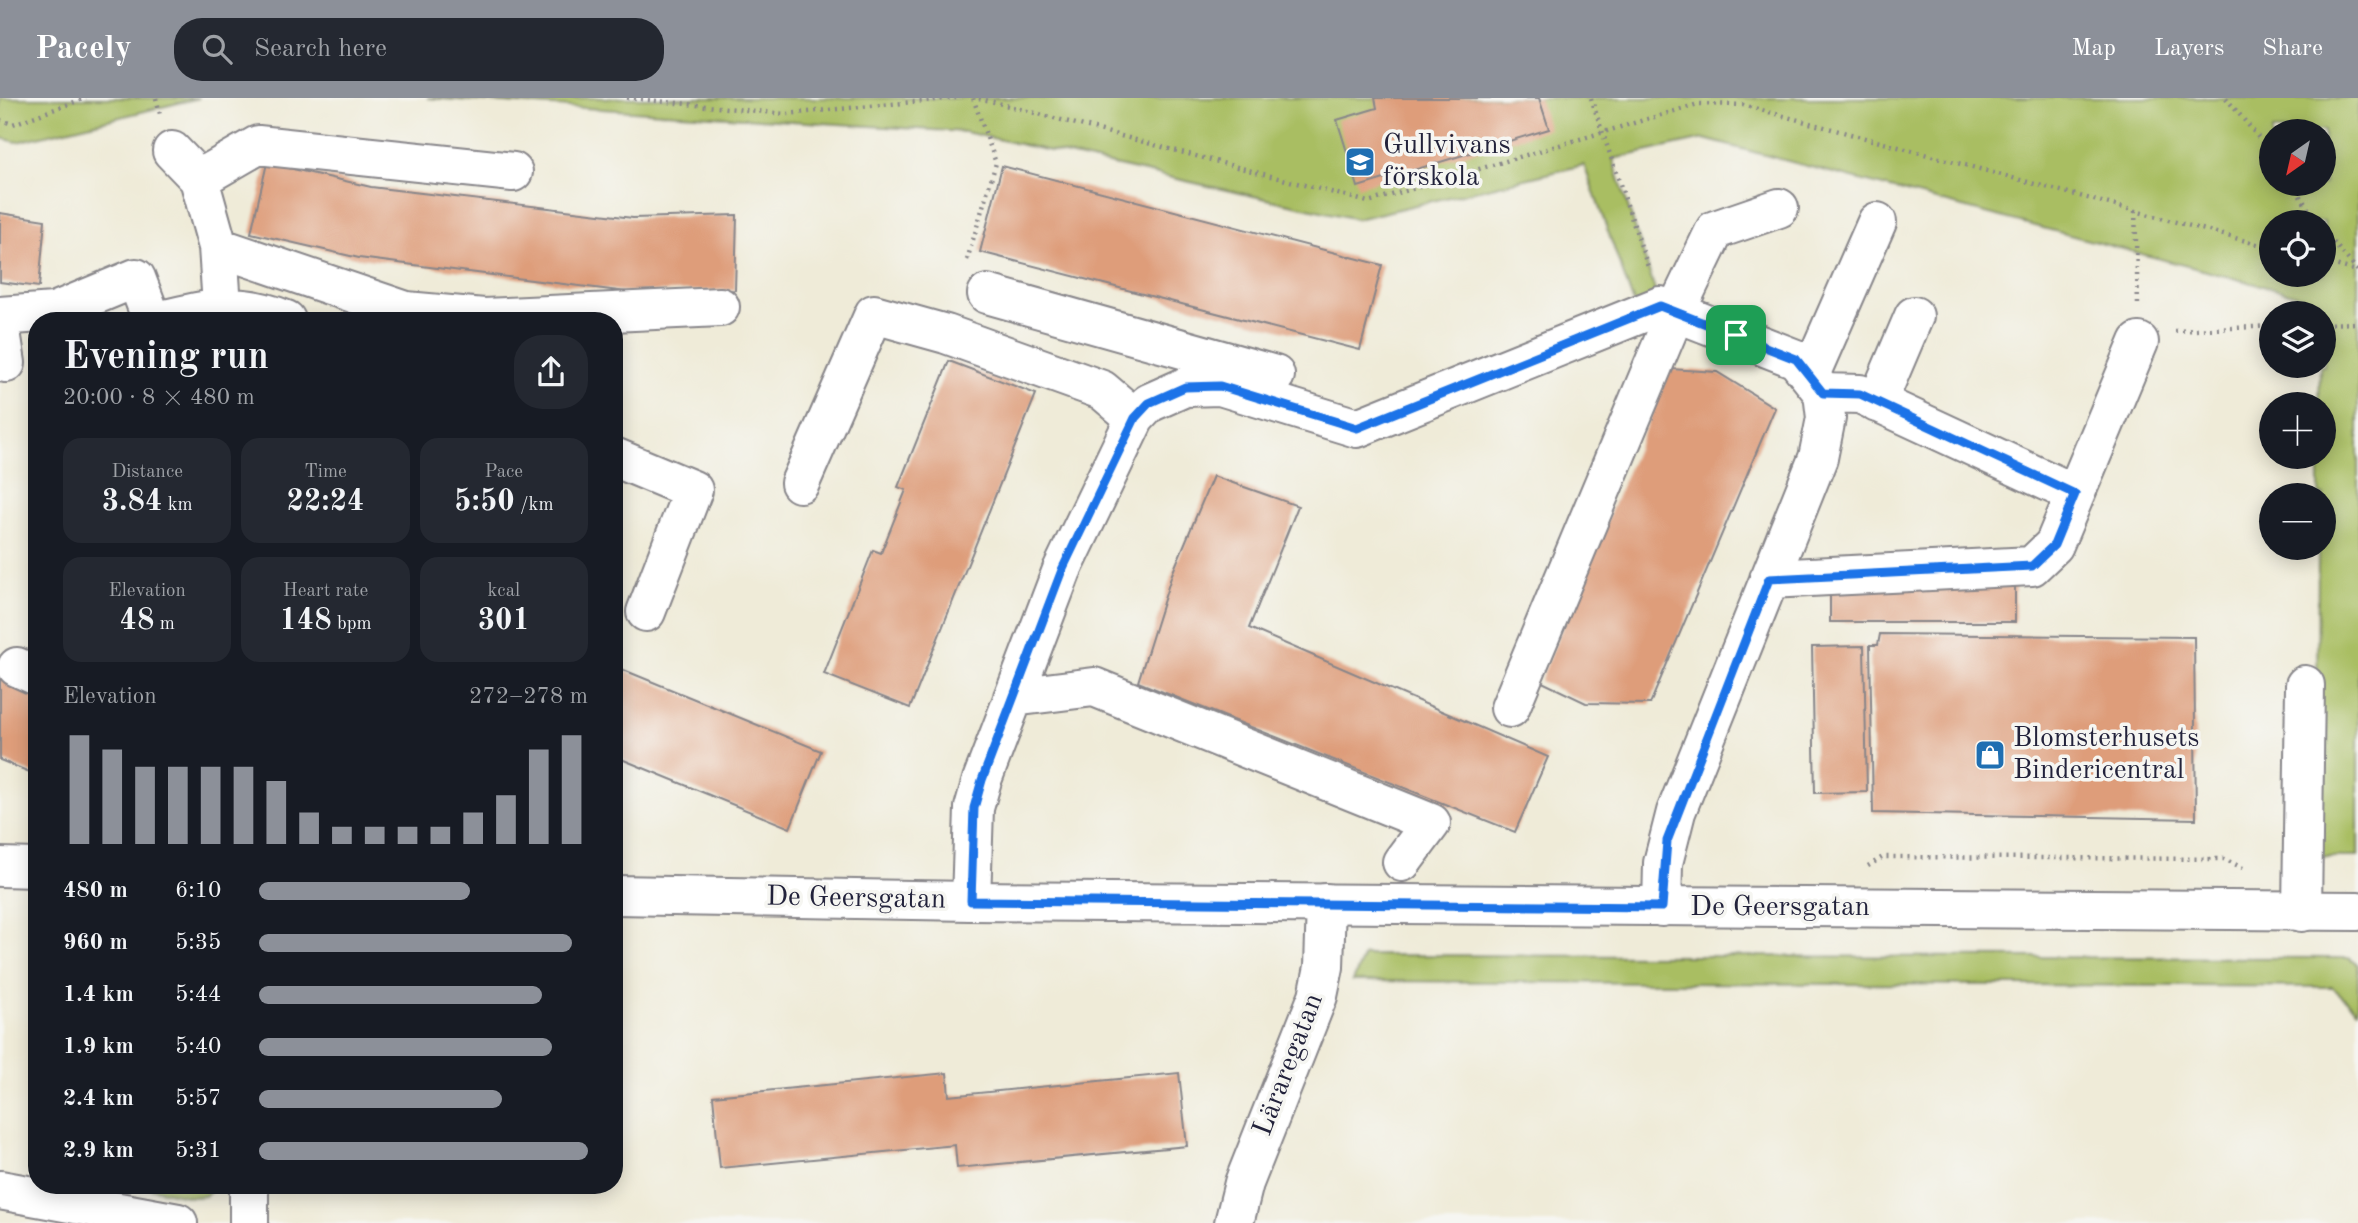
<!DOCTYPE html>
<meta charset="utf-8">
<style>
:root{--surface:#171b24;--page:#242831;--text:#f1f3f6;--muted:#9ea1a6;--accent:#8c9099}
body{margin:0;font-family:"Old Standard TT",serif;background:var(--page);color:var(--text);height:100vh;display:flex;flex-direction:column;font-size:26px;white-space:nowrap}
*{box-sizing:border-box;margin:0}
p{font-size:23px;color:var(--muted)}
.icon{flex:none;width:38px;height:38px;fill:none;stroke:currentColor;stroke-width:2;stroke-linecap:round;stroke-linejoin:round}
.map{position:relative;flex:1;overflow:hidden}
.side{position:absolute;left:28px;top:214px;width:595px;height:882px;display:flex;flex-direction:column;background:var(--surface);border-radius:28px;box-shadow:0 4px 18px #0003}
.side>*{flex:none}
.needle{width:46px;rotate:214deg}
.fabs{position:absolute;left:2259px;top:21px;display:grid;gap:14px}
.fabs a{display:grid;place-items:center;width:77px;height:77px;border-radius:50%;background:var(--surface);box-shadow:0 4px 18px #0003;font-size:35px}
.pin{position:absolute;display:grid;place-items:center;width:60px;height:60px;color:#fff;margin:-30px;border-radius:14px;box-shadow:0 4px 10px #0006}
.round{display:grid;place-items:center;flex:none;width:74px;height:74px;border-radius:28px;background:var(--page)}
.overview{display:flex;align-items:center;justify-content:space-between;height:119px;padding:0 35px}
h1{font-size:38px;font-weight:700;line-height:52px}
.stats{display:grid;grid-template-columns:repeat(3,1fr);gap:10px;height:119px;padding:7px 35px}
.stats div{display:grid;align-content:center;border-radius:18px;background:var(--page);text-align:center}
.stats b{font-size:30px;font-weight:700}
.stats small{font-size:19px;font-weight:400}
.stats p{font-size:19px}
.chart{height:196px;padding:14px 35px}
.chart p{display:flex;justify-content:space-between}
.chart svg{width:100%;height:126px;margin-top:7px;stroke:var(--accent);stroke-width:6}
ul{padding:0 35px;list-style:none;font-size:23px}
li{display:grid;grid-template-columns:112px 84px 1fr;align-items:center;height:52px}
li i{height:18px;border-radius:9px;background:var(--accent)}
header{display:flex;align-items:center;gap:42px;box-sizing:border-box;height:98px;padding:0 35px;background:var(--accent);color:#fff}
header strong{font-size:33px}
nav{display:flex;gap:38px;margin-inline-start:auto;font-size:24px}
.search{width:490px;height:63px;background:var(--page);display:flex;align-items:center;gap:18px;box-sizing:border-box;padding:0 24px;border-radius:28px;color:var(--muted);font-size:26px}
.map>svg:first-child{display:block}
.green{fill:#a9be62;stroke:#66704e;stroke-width:2;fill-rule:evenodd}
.building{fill:#de9d7a}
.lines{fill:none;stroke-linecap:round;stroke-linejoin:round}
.minor-casing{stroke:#88868a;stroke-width:42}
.major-casing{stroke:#88868a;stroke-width:42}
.path{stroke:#88868a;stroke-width:4.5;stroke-dasharray:2 5;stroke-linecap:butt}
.minor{stroke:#fff;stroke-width:38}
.major{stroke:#fff;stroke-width:38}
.route-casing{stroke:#fff;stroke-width:14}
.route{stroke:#1a73e8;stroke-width:9}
.labels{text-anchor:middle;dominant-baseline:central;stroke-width:7;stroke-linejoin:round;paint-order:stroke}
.poi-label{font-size:28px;fill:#22223b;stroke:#f6f6f2;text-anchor:start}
.street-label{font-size:28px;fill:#22223b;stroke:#f6f6f2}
</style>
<header>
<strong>Pacely</strong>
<div class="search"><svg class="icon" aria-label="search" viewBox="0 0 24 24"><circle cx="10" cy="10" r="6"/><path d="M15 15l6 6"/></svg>Search here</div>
<nav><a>Map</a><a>Layers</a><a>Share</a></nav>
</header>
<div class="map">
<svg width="2358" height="1125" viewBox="0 0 2358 1125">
<rect width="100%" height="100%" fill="#f6f6f2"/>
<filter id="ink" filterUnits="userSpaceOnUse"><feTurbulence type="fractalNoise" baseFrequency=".0143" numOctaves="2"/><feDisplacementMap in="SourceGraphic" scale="14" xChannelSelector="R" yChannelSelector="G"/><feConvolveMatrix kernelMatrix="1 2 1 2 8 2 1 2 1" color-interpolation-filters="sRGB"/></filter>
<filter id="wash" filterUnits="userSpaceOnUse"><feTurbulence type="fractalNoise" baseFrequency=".00686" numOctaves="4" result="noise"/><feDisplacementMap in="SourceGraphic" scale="28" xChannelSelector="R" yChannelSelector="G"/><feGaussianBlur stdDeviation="1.57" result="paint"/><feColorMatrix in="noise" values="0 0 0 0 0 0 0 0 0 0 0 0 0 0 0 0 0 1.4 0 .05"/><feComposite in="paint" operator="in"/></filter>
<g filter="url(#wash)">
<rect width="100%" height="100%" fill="#efebd8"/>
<path class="green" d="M0,0H199L17,44L0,40Z
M427,0H2358V759H2316L2318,450H2324V397H2319V359H2324V306H2319L2320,268H2324V215H2320V203L1704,41L1613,61L1660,208L1638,217L1584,67L1357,121L965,34ZM2272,33H2324V86H2272ZM2272,124H2324V177H2272Z
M1364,857L2348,860L2358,867V912L2332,889L1353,883Z
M136,1087H219L205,1098L191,1099Z"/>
<g id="blocks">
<path class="building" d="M1375,0H1539L1549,31L1358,89L1337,22L1377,10Z
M267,65L371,89L633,120L737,117L735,192L627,194L359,160L251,135Z
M1002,68L1382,167L1360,252L980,154Z
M0,115L45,122L39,189L0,184Z
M949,263L1036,296L910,610L824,576L873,452L881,455L906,392L898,389Z
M1670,271L1717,274L1775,310L1650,606L1586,605L1540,583Z
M1213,378L1298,408L1249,530L1548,659L1515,734L1138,584L1172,476Z
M1830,481H2015V524H1830Z
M1880,536L2194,539L2196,721L1873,715L1870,547H1878Z
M1864,548L1867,694L1815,695L1812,549Z
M614,568L821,653L790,730L614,658Z
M0,575L37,590V677L0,662Z
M947,975L949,998L1179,975L1187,1048L957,1070L955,1047L720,1070L713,998Z"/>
</g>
</g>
<g filter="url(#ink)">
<use href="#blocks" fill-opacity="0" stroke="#88868a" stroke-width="2"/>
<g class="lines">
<g class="minor-casing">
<path id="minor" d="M172,53L199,81L218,149L222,208
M199,81L258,47L513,74
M218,149L406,213L484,220L720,209
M987,196L1275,277
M0,218L54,214L136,180L152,222
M161,222C210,211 238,202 286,222
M0,227L6,265
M1810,277L1877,124
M1823,295L1860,296L2075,396
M1877,305L1914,218
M614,359L693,392L646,514
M800,385L874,216L946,236L1102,292L1135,320
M1769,481L2032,468L2054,447L2139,244
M17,569L37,578
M1013,599L1094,589L1431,725L1402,764
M1510,610L1676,213L1715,132L1779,110
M971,803L974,710L982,682L1062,472L1135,320L1149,305L1185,289L1220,288L1357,330L1660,208L1796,261L1823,295L1826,320L1818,360L1676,714L1663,765L1662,809
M2302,814L2305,587
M249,1087V1125
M0,1092L178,1125
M1234,1125L1244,1085L1318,898L1324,869L1326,805"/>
</g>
<g class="major-casing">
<path id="major" d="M0,769L37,770
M614,797L971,803L2358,813"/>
</g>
<path class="path" d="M156,0L160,16
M627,0L786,16L956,0
M979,0L1368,104L1698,6L1743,7L2272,150
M1591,0L1649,172
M2226,0L2272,56
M0,22L13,26L86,0
M2292,86L2317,124
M2135,113L2138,206
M2324,134L2358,173
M967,162L996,65L973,0
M2324,164L2357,173
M2324,226L2358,225
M2175,233L2272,228
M1868,768L1883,759L2224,761L2243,770"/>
<use href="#minor" class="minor"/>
<use href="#major" class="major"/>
</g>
</g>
<g class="lines" filter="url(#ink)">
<g class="route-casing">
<path id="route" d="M1660,208L1796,261L1823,295L1860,296L2075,396L2054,447L2032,468L1769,481L1667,743L1662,809L971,803L974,710L982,682L1062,472L1135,320L1149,305L1185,289L1220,288L1357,330Z"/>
</g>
<use href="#route" class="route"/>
</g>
<defs>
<g id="school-square" transform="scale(1.575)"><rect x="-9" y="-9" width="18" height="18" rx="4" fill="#1f6fb2" stroke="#f6f6f2"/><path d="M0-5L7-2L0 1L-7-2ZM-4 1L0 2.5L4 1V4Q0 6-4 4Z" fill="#fff"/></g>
<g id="shop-square" transform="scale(1.575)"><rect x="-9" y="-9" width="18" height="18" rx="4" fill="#1f6fb2" stroke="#f6f6f2"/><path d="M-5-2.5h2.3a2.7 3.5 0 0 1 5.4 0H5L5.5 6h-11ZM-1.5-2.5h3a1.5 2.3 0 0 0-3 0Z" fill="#fff"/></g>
</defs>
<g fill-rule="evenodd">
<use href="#school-square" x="1360" y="64"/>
<use href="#shop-square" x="1990" y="657"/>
</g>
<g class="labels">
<g class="poi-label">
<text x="1383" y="48">Gullvivans<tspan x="1383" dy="32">förskola</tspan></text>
<text x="2013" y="641">Blomsterhusets<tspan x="2013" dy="32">Bindericentral</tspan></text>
</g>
<g class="street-label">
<text transform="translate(856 801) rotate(1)">De Geersgatan</text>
<text x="1780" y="810">De Geersgatan</text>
<text transform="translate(1289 967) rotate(-69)">Läraregatan</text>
</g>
</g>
</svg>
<div class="fabs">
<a><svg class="needle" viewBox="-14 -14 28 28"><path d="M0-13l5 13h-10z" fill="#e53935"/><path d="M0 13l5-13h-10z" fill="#9ea1a6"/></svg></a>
<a><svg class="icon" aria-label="locate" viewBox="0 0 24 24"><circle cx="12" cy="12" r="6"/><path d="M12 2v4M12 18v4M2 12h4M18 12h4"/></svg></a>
<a><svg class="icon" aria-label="layers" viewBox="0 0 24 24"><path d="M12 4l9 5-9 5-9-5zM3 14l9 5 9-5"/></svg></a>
<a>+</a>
<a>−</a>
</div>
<div class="pin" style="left:1736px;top:237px;background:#1e9e55"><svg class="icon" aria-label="arrive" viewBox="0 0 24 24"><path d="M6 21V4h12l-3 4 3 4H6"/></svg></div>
<section class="side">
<div class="overview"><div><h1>Evening run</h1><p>20:00 · 8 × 480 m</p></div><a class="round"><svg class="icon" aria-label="share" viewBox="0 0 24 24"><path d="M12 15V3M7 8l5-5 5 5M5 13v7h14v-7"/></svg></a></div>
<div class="stats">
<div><p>Distance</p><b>3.84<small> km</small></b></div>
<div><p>Time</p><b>22:24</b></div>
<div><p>Pace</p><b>5:50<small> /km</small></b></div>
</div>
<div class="stats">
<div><p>Elevation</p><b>48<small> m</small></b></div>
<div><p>Heart rate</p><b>148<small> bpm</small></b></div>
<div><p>kcal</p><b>301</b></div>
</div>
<div class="chart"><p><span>Elevation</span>272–278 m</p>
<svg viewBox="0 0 160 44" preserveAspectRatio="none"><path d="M5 44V6M15 44V11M25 44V17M35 44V17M45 44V17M55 44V17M65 44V22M75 44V33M85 44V38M95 44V38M105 44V38M115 44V38M125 44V33M135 44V27M145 44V11M155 44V6"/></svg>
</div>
<ul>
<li><b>480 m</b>6:10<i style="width:64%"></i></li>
<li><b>960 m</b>5:35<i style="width:95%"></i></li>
<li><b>1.4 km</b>5:44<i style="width:86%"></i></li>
<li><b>1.9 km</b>5:40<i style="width:89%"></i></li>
<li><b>2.4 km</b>5:57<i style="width:74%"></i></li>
<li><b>2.9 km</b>5:31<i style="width:100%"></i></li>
</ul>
</section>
</div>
